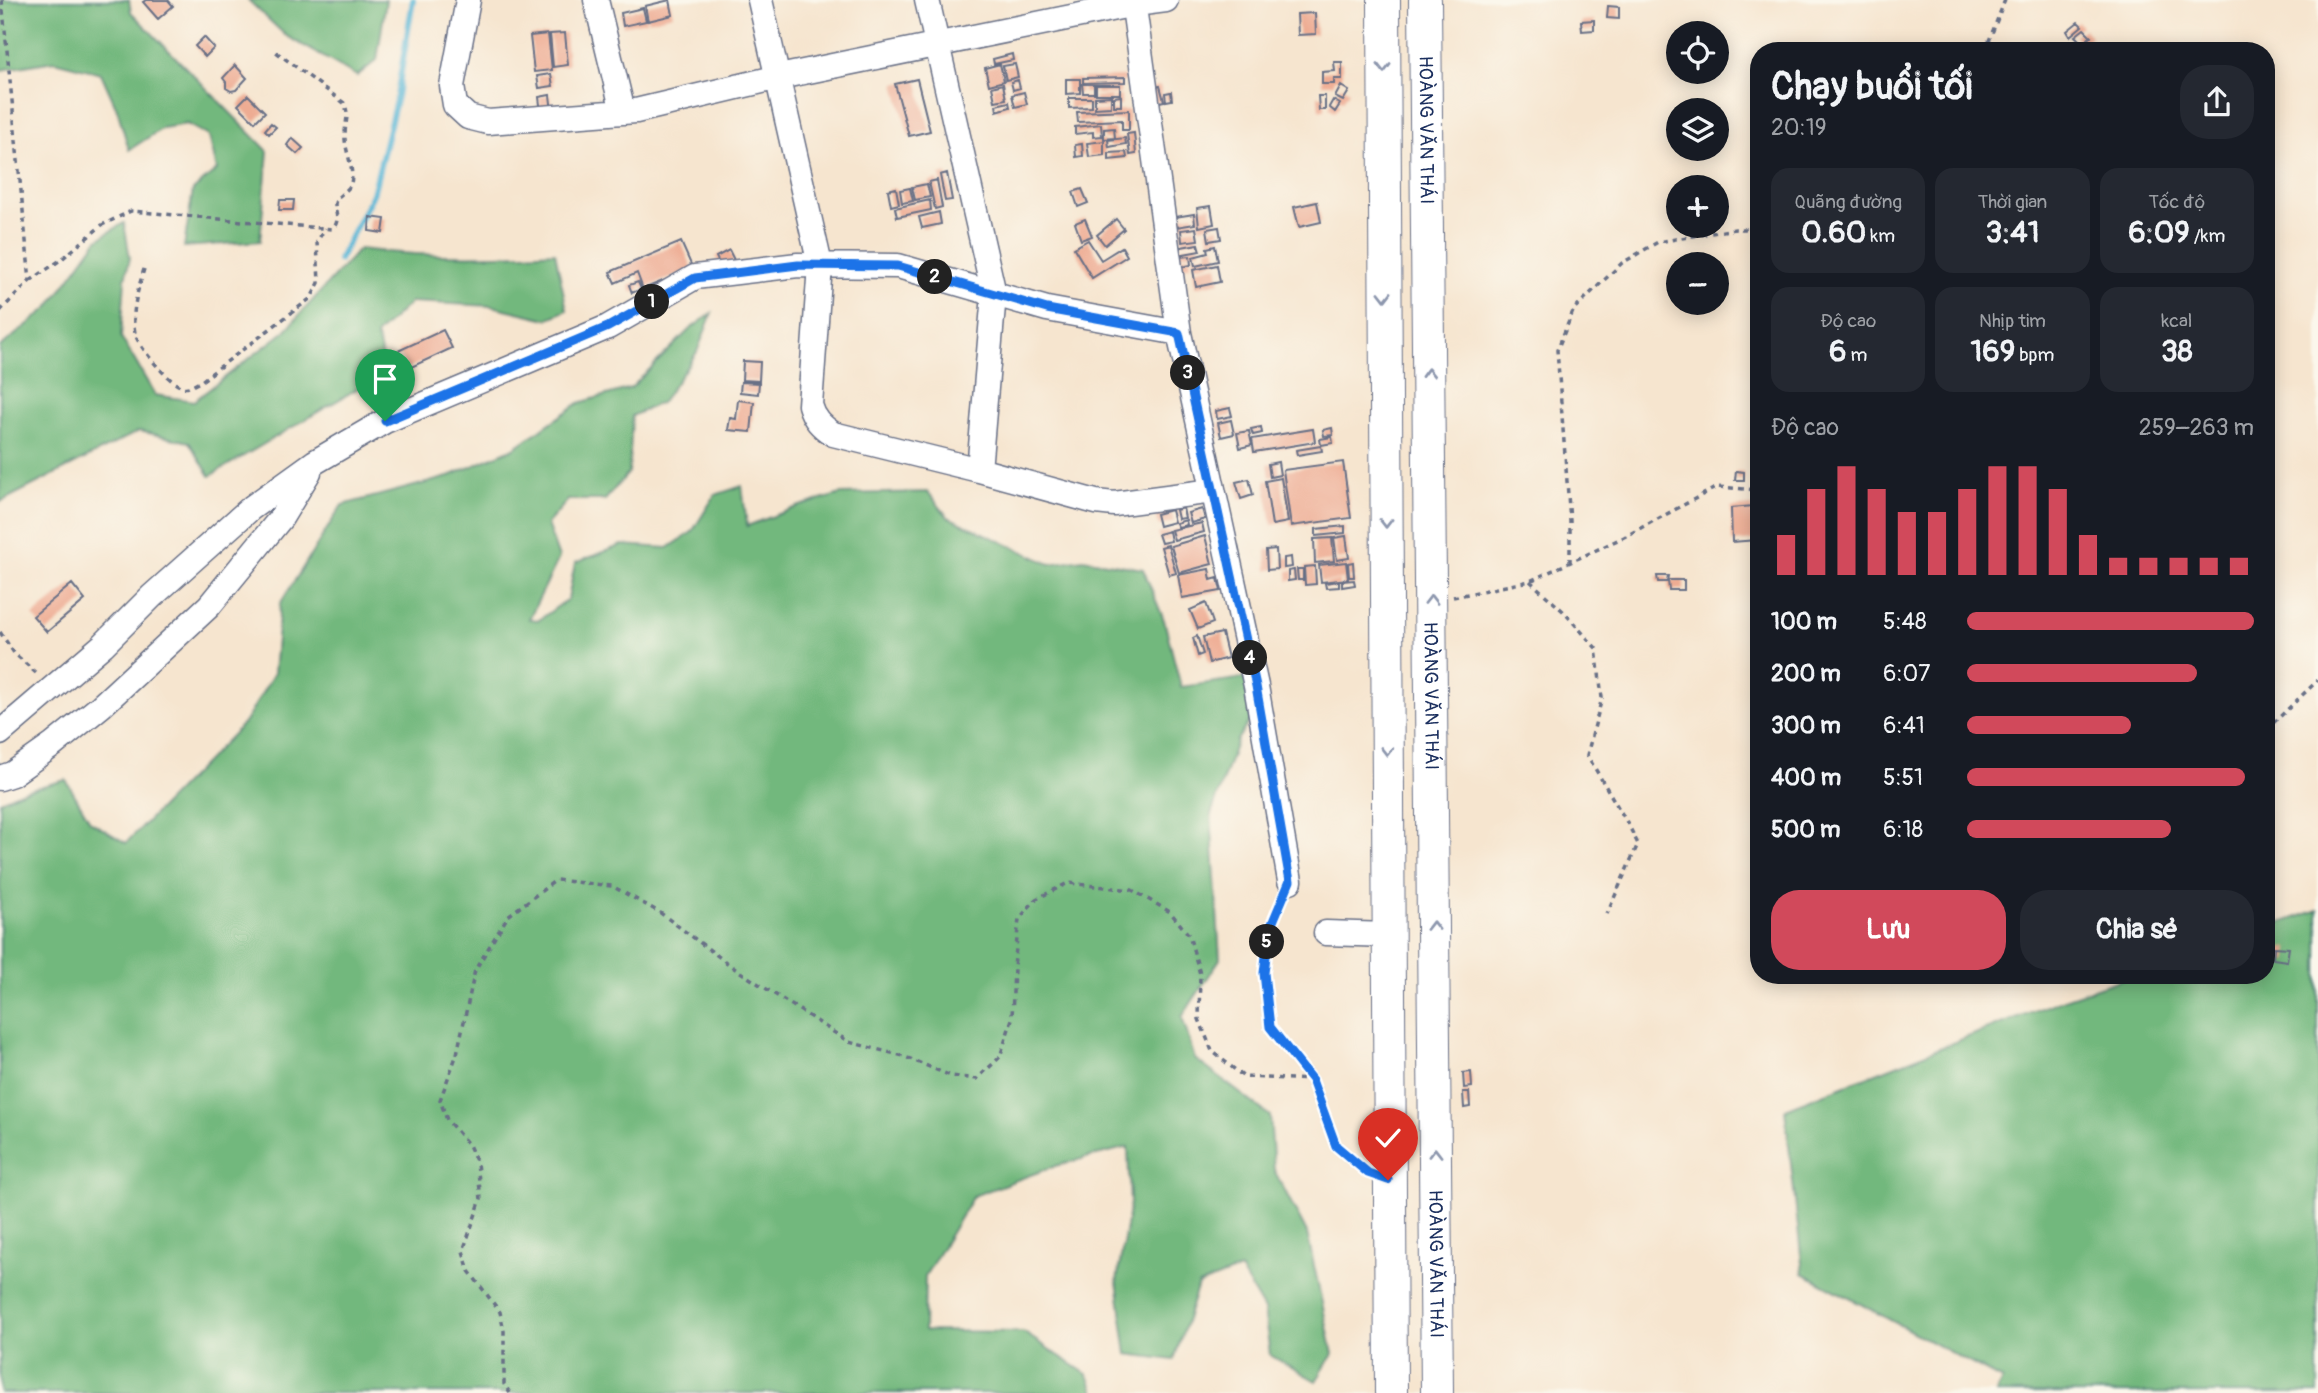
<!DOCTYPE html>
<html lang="vi">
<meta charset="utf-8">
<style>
:root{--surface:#171b24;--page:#242831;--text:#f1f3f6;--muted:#9ea1a6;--accent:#d1495b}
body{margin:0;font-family:Pangolin,sans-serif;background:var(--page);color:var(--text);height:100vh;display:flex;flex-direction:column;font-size:26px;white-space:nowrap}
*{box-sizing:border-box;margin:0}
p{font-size:23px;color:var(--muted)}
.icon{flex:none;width:38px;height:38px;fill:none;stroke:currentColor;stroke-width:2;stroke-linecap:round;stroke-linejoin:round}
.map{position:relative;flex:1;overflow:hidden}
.sheet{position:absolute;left:1750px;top:42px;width:525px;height:942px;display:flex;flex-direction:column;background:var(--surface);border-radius:28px;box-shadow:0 4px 18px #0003}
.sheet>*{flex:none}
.buttons{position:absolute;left:1666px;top:21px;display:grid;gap:14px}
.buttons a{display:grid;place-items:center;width:63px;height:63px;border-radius:50%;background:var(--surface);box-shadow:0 4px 18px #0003;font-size:35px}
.pin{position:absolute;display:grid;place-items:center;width:60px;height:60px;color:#fff;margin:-72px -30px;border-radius:50% 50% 50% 0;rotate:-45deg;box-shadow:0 0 7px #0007}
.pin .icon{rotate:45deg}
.km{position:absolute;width:35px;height:35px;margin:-18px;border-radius:50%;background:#222;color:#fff;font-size:19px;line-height:35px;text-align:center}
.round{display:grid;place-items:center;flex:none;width:74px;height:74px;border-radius:28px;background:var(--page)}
.overview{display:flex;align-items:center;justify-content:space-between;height:119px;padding:0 21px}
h1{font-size:38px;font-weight:700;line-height:52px}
.figures{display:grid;grid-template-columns:repeat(3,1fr);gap:10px;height:119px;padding:7px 21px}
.figures div{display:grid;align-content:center;border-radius:18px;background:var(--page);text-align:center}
.figures b{font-size:30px;font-weight:700}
.figures small{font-size:19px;font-weight:400}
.figures p{font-size:19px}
.chart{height:196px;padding:14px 21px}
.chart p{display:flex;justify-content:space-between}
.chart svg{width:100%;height:126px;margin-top:7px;stroke:var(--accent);stroke-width:6}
.cta{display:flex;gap:14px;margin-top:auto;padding:14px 21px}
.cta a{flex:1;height:80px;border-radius:28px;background:var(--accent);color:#fff;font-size:28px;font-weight:700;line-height:80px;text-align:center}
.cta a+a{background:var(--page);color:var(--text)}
ul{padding:0 21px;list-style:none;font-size:23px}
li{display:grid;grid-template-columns:112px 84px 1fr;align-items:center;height:52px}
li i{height:18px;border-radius:9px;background:var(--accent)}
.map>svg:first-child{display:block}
.forest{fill:#72b87d;stroke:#46746e;stroke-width:2}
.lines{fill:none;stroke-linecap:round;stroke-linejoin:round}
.stream{stroke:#57b5d5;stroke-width:6}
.building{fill:#eeac93}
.minor-casing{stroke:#686f86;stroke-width:27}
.major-casing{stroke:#686f86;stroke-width:34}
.path{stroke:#686f86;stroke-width:3.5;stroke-dasharray:5 5;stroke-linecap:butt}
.minor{stroke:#fff;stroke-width:24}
.major{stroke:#fff;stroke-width:32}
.oneway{stroke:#8d97ae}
.route-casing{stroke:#fff;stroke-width:14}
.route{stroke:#1a73e8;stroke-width:9}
.labels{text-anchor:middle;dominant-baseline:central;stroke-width:5;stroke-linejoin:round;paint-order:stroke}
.street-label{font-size:19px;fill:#1b2f5e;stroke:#fbf7ec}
</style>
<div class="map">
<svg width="2318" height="1393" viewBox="0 0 2318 1393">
<rect width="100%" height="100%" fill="#fbf7ec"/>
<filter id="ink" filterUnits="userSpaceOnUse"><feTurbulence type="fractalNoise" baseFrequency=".0143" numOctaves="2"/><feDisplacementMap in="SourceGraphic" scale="14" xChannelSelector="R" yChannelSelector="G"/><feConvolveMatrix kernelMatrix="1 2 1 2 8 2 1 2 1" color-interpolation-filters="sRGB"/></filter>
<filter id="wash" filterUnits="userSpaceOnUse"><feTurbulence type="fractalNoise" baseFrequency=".00686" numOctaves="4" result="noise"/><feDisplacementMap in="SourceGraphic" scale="28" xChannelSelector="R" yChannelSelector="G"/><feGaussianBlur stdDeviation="1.57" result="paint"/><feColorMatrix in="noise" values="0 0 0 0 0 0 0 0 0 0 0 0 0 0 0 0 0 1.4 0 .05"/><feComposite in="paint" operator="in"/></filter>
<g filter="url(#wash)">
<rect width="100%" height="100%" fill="#f6e5cf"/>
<path class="forest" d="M0,0H129L131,12L268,151L260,241L184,247L193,190L217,170L209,136L187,124L163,128L129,150L117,109L101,73L54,61L0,70Z
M248,0H386L377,60L357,76L285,35Z
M124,223L130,258L125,279L121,337L155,395L194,401L285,331L359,249C424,257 490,257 555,252L567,310L547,319L492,306L411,302L376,335L387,371L210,476L189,442L139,431L0,502V347L48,308L98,239Z
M712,313L697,352L662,402L632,416L629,472L605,500H568L547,524L559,558L529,619L539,620L568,599L575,563L622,545L668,548L692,532L715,495L742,486L747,526L800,506L841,494L928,492L948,517L1050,564L1083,559L1143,569L1164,620L1181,687L1244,678L1259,707L1237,740L1211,814L1220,959L1182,1017L1195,1059L1270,1116L1274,1170L1307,1233L1333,1354L1316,1381L1270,1355L1264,1310L1240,1269L1198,1285L1174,1360L1127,1354L1117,1281L1130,1203L1128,1147L1055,1166L973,1196L925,1276L924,1331L1023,1332L1088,1375L1095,1393H0V801L23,791L66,780L90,821L126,843L245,722L274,673L280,604L342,505L445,478L514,448L579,403L631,388L689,330Z
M2318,910V1393H1996L2002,1380L1803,1273L1785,1109L2064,999L2134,975H2266V928Z"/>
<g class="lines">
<path class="stream" d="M339,260L373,194L397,96L413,0"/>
</g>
<g id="blocks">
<path class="building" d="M146,0H168L173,6L158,19L143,2Z
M670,0L673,15L648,21L645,6Z
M1608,6L1619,7V19L1607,18Z
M643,8L646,21L623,26L621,13Z
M1315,13L1316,34L1298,35L1297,14Z
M1594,20V30L1582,31L1581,21Z
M2078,22L2082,26L2070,36L2067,31Z
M2084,29L2091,36L2083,44L2075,36Z
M565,33L568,65L553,67L550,34Z
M548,34L552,70L534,72L530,36Z
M204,37L214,48L205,57L195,46Z
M2022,44L2030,51H2016Z
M1012,54L1013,60L994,64L993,59Z
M1334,62H1342V79H1334V84H1322V72L1335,71Z
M1000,64L1004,81L989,85L985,68Z
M1015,64L1018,77L1006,80L1003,66Z
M235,65L247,78L236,90L231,91L226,88V82L223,78Z
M551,74L553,86L539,88L537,76Z
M1125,77V82L1083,83V78Z
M917,79L930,131L909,136L895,84Z
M1066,79H1080V93L1066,94Z
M1018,80L1020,88L1013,90L1011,82Z
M1003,84L1006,99L995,101L992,87Z
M1082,84H1094V93H1083Z
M1096,85H1120V94H1096Z
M1160,86L1164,101L1155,103L1151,88Z
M1341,86L1349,91L1343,101L1335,97Z
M1024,92L1027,104L1015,107L1012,95Z
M1171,92L1172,100L1166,101L1165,93Z
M248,95L265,112L255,122L238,105Z
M550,95L552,112L541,113L539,97Z
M1111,96V107L1095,108V97Z
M1121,96V106H1114V97Z
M1318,96H1325V110H1319Z
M1069,98H1092V107L1069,108Z
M1333,100L1340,104L1335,112L1329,107Z
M1009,102L1010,107L997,111L996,105Z
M1129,110V130H1122V120L1078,122L1077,112Z
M271,123L276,127L269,134L265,130Z
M1101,124L1102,136L1093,137V132L1075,134V127Z
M1114,128L1115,138L1104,139V129Z
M1134,133L1136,154L1130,155L1127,134Z
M292,138L303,148L297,154L287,145Z
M1125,138L1126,144L1109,147L1108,140Z
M1104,141V155L1089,157L1087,143Z
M1082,144L1083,156L1076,157L1075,145Z
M1126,152L1127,158L1109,160V153Z
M947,173L952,200L945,201L940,175Z
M937,180L942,207L935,209L929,182Z
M927,184L930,197L915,200L912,187Z
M896,188L899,204L891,206L888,190Z
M910,188L913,201L902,203L900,190Z
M1082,189L1088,203L1078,207L1073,192Z
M280,200H294L293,210H279Z
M930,200L931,210L897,217L895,208Z
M1317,202L1321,222L1299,227L1294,207Z
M1211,206L1214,224L1199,227L1197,208Z
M939,212L941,224L922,228L919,217Z
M1194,214L1195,224L1176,227L1175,217Z
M370,217L385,219L383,233L369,231Z
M1085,219L1092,236L1081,240L1075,223Z
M1116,219L1124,229L1105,245L1097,235Z
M1219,227L1221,239L1209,241L1207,229Z
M1196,228L1198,240L1182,242L1181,230Z
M1088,240L1101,260L1122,247L1127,256L1092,278L1074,248Z
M681,242L693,269L643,289L637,273L615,283L610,272Z
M1198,244L1200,251L1178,255L1176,248Z
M1215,246L1218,261L1195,266L1193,257L1208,253L1207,248Z
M729,250L734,260L721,267L716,257Z
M1190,256L1191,265L1181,267L1180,257Z
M1217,265L1220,282L1196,287L1193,270Z
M638,282L641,289L632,293L629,285Z
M443,330L452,348L407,369L398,351Z
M743,361L760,362L759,381L742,380Z
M741,382L759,383L758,394L740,392Z
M738,400L754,402L751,432L728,430L730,418L736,419Z
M1230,408L1232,416L1217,419L1216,411Z
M1231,420L1234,434L1221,437L1218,423Z
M1261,427L1262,433L1253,435L1251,429Z
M1332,428L1333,435L1324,436L1323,430Z
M1313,429L1315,442L1254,452L1252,439Z
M1249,431L1252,445L1240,448L1237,433Z
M1332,437L1333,443L1321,445L1320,439Z
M1321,446L1322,451L1297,455L1296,450Z
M1278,462L1280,475L1270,477L1268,464Z
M1343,462L1351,518L1291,526L1283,470Z
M1736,471L1744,472V480H1735Z
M1281,478L1288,522L1272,525L1265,481Z
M1249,479L1253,495L1241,499L1236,482Z
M1753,506L1757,540L1732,542L1731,508Z
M1183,508L1185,518L1178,519L1176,510Z
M1202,509L1205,519L1191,523L1188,513Z
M1171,510L1174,522L1159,526L1156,514Z
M1186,520L1187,525L1178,527L1176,523Z
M1202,523L1204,532L1174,540L1171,530Z
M1345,526V533L1316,536V529Z
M1169,531L1171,541L1161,543L1158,534Z
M1205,536L1212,564L1179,573L1171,546Z
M1346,536L1349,558L1337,560L1334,538Z
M1332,538L1334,561L1315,563L1314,539Z
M1168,545L1176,573L1169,575L1161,547Z
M1276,549L1277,569L1267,570L1266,550Z
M1291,557L1292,567L1284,568V558Z
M1346,562L1348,579L1321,582L1319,565Z
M1353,562L1354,577H1349L1348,563Z
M1315,566L1316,584L1305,585L1304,567Z
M1209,569L1211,580L1218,578L1221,591L1182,598L1178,575Z
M1297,569H1303V580H1298Z
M1294,570L1295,580L1288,581V571Z
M1657,576H1668L1667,582H1658Z
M1354,580L1355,585L1342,587V581Z
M1668,580H1684V590H1669Z
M1339,581V587L1326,588L1325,583Z
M72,584L85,600L47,632L33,616Z
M1206,603L1213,623L1198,629L1190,610Z
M1222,633L1228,658L1209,663L1203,637Z
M1197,636L1203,654L1198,656L1193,638Z
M2274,947L2289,948L2287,961L2273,959Z
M1471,1072L1472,1087L1464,1088L1463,1073Z
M1463,1092H1469L1470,1107L1464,1108Z"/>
</g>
</g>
<g filter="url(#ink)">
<use href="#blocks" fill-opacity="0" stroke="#686f86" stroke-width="2"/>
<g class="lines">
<g class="minor-casing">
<path id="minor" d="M468,0L452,86L455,105L468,117L488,122L636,111L779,77L1135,4L1166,0
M596,0L623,112
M760,0L820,265L810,405C814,419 821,426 833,434L979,470L1096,502L1114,504L1213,491
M927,0L994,294L979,470
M1133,0L1179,333L1256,686L1290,881
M0,733L103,645L152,596L251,508L315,462L385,421L608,327L695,277L798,265L898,266L1047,309L1179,333
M0,778L12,774L53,745L101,706L209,606L281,518L309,472
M1326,933L1388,935"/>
</g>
<g class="major-casing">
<g id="major">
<path d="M1384,0L1391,1393"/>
<path id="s1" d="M1425,0L1437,1393"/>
</g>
</g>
<path class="path" d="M1985,51L2005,0
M144,269C138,290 131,311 135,333C136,344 169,382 180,386C187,390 193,385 200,382L311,298L319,283L317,242L325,228
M30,281L62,259L102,225L131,211L332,229C341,221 335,214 335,204C336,194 349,192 351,183C355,168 344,150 345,135C345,122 350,115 344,103L276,52
M0,311L30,281L2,0
M1570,563V521L1557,350L1574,309L1622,263L1658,242L1735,229H1759
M1530,581L1563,611L1596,648L1602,698L1587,755L1628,824L1638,844L1607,914
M1453,597L1530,581L1624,537L1717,487L1759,490
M0,632L14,653L37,674
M2266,730L2318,680
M1282,899L1269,931L1264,973L1270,1027L1312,1080
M510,1393L504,1384V1331L500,1312L469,1271L463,1251L481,1199L477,1163L469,1145L447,1120L440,1100L457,1054L475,970L508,916L556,880L612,886L659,912L734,968L849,1042L903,1056L951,1076L977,1079L1000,1057L1012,1019L1014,967L1019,919L1036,899L1068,883L1132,890L1170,912L1189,935L1200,974L1199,1019L1212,1051L1244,1077L1313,1080L1336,1146L1364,1169"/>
<use href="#minor" class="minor"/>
<use href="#major" class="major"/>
</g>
<defs><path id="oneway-chevron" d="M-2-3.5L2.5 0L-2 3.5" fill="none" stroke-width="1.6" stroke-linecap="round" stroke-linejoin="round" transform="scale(1.75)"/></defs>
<g class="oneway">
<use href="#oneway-chevron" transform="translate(1384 68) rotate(90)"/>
<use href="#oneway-chevron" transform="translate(1385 296) rotate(90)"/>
<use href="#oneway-chevron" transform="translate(1428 373) rotate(-91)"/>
<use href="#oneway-chevron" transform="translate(1386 523) rotate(90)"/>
<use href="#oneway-chevron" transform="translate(1431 600) rotate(-90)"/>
<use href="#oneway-chevron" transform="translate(1387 751) rotate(90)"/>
<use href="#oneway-chevron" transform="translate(1433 926) rotate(-90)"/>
<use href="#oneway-chevron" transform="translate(1435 1153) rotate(-90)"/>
</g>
</g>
<g class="lines" filter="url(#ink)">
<g class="route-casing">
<path id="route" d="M385,421L608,327L695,278L798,265L898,266L1047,309L1179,333L1256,686L1290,881L1269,931L1264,973L1270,1027L1312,1080L1336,1146L1368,1173L1388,1180"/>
</g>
<use href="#route" class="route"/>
</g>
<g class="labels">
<g class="street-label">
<text stroke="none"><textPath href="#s1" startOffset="130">HOÀNG VĂN THÁI</textPath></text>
<text stroke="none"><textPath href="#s1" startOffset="696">HOÀNG VĂN THÁI</textPath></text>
<text stroke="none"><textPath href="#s1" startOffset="1264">HOÀNG VĂN THÁI</textPath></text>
</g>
</g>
</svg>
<div class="buttons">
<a><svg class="icon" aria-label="locate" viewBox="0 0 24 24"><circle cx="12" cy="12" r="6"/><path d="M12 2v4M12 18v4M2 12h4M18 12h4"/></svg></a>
<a><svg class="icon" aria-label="layers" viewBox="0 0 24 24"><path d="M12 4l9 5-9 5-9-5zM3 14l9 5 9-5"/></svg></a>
<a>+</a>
<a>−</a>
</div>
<div class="pin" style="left:385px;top:421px;background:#1e9e55"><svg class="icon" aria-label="arrive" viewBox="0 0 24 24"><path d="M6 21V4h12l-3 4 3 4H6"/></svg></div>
<div class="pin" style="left:1388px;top:1180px;background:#d93025"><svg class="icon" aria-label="check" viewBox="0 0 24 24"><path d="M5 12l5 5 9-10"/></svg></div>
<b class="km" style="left:652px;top:302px">1</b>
<b class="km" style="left:935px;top:277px">2</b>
<b class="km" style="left:1188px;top:373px">3</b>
<b class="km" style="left:1250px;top:658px">4</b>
<b class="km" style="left:1267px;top:942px">5</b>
<section class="sheet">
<div class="overview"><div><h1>Chạy buổi tối</h1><p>20:19</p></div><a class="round"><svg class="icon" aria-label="share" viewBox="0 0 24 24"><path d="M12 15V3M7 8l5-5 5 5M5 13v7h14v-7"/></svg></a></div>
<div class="figures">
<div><p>Quãng đường</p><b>0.60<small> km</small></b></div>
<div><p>Thời gian</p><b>3:41</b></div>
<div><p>Tốc độ</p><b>6:09<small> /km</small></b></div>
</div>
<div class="figures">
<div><p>Độ cao</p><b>6<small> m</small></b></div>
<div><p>Nhịp tim</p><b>169<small> bpm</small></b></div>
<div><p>kcal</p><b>38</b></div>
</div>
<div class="chart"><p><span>Độ cao</span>259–263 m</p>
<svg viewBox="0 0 160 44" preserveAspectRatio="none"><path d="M5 44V30M15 44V14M25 44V6M35 44V14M45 44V22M55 44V22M65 44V14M75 44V6M85 44V6M95 44V14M105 44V30M115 44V38M125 44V38M135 44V38M145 44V38M155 44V38"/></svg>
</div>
<ul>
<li><b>100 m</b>5:48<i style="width:100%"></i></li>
<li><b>200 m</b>6:07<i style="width:80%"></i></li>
<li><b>300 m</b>6:41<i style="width:57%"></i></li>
<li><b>400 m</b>5:51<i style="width:97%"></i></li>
<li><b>500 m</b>6:18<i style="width:71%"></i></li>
</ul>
<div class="cta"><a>Lưu</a><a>Chia sẻ</a></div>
</section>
</div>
